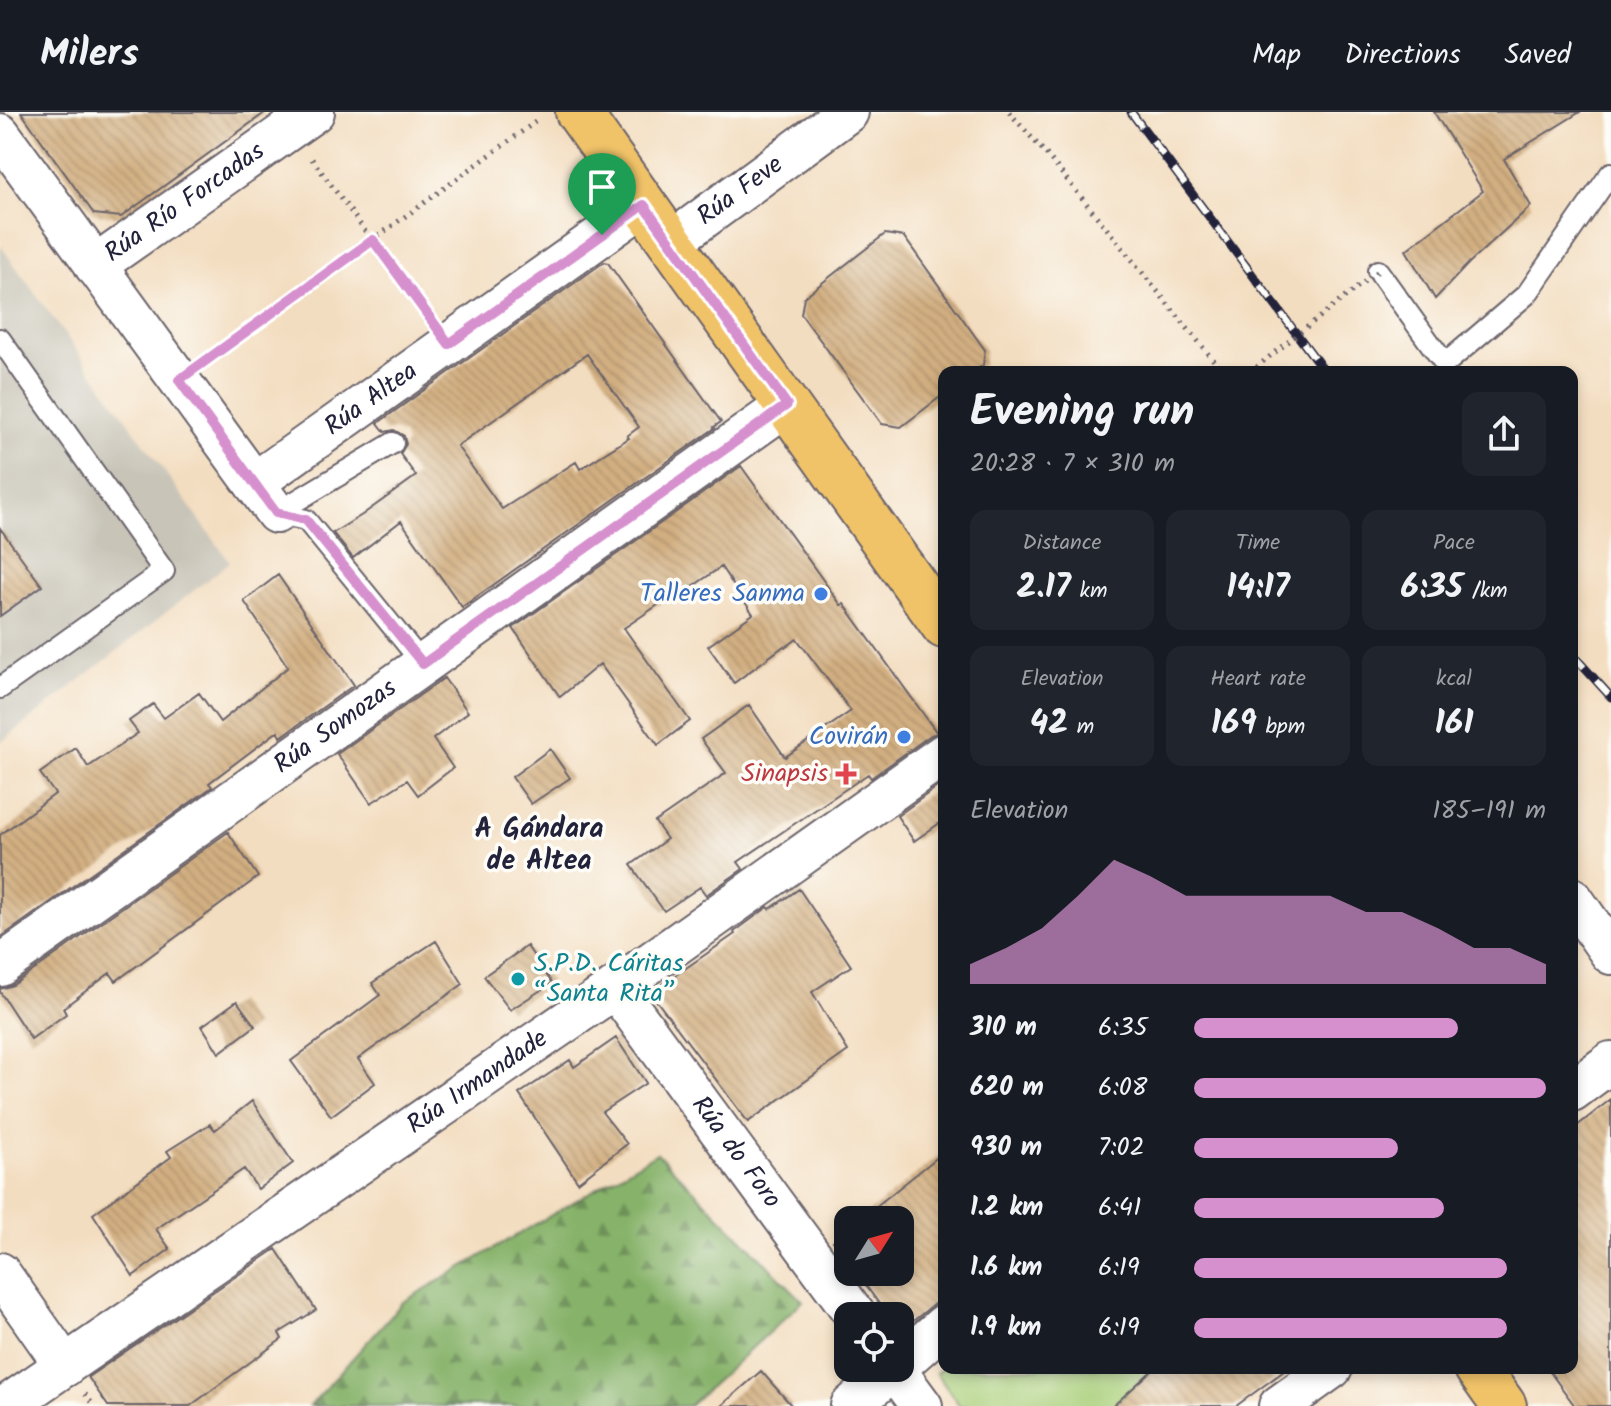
<!DOCTYPE html>
<meta charset="utf-8">
<style>
:root{--surface:#171b24;--page:#20242c;--text:#f1f3f6;--muted:#9ea1a6;--line:#363941;--accent:#d690ce}
body{margin:0;font-family:Kalam,sans-serif;background:var(--page);color:var(--text);height:100vh;display:flex;flex-direction:column;font-size:30px;white-space:nowrap}
*{box-sizing:border-box;margin:0}
p{font-size:26px;color:var(--muted)}
.icon{flex:none;width:44px;height:44px;fill:none;stroke:currentColor;stroke-width:2;stroke-linecap:round;stroke-linejoin:round}
.map{position:relative;flex:1;overflow:hidden}
.drawer{position:absolute;left:938px;top:254px;width:640px;height:1008px;display:flex;flex-direction:column;background:var(--surface);border-radius:16px;box-shadow:0 4px 12px #0003}
.drawer>*{flex:none}
.needle{width:52px;rotate:53deg}
.buttons{position:absolute;left:834px;top:1094px;display:grid;gap:16px}
.buttons a{display:grid;place-items:center;width:80px;height:80px;border-radius:16px;background:var(--surface);box-shadow:0 4px 12px #0003;font-size:40px}
.pin{position:absolute;display:grid;place-items:center;width:68px;height:68px;color:#fff;margin:-82px -34px;border-radius:50% 50% 50% 0;rotate:-45deg;box-shadow:0 0 8px #0007}
.pin .icon{rotate:45deg}
.round{display:grid;place-items:center;flex:none;width:84px;height:84px;border-radius:16px;background:var(--page)}
.summary{display:flex;align-items:center;justify-content:space-between;height:136px;padding:0 32px}
h1{font-size:44px;font-weight:800;line-height:60px}
.metrics{display:grid;grid-template-columns:repeat(3,1fr);gap:12px;height:136px;padding:8px 32px}
.metrics div{display:grid;align-content:center;border-radius:16px;background:var(--page);text-align:center}
.metrics b{font-size:34px;font-weight:800}
.metrics small{font-size:22px;font-weight:400}
.metrics p{font-size:22px}
.chart{height:224px;padding:16px 32px}
.chart p{display:flex;justify-content:space-between}
.chart svg{width:100%;height:144px;margin-top:8px;fill:var(--accent);opacity:.7}
ul{padding:0 32px;list-style:none;font-size:26px}
li{display:grid;grid-template-columns:128px 96px 1fr;align-items:center;height:60px}
li i{height:20px;border-radius:10px;background:var(--accent)}
header{display:flex;align-items:center;gap:48px;box-sizing:border-box;height:112px;padding:0 40px;background:var(--surface);border-bottom:2px solid var(--line)}
header strong{font-size:38px}
nav{display:flex;gap:44px;margin-inline-start:auto;font-size:28px}
.map>svg:first-child{display:block}
.industrial{fill:#c8c4b8}
.green{fill:#a9cf79;stroke:#66785a;stroke-width:2}
.forest{fill:url(#forest-firs);stroke:#546a52;stroke-width:2}
.building{fill:url(#building-back-hatch);fill-rule:evenodd}
.lines{fill:none;stroke-linecap:round;stroke-linejoin:round}
.service-casing{stroke:#6b636a;stroke-width:24}
.minor-casing{stroke:#6b636a;stroke-width:44}
.primary-casing{stroke:#6b636a;stroke-width:48}
.path{stroke:#6b636a;stroke-width:5;stroke-dasharray:2 6;stroke-linecap:butt}
.service{stroke:#fff;stroke-width:20}
.minor{stroke:#fff;stroke-width:40}
.primary{stroke:#f1c369;stroke-width:44}
.rail-casing{stroke:#22223b;stroke-width:9}
.rail{stroke:#fdfcf7;stroke-width:6;stroke-dasharray:18;stroke-linecap:butt}
.path-bridge{stroke:#6b636a;stroke-width:5;stroke-dasharray:2 6;stroke-linecap:butt}
.route-casing{stroke:#fff;stroke-width:16}
.route{stroke:#d690ce;stroke-width:10}
.shop-dot{fill:#3f7fe0;stroke:#fdfcf7;stroke-width:3}
.health-dot{fill:#e0444e;stroke:#fdfcf7;stroke-width:3}
.culture-dot{fill:#0f9aa8;stroke:#fdfcf7;stroke-width:3}
.labels{text-anchor:middle;dominant-baseline:central;stroke-width:7;stroke-linejoin:round;paint-order:stroke}
.street-label{font-size:26px;fill:#22223b;stroke:#fdfcf7}
.shop-label{font-size:26px;fill:#366cbe;stroke:#fdfcf7;text-anchor:end}
.health-label{font-size:26px;fill:#be3a42;stroke:#fdfcf7;text-anchor:end}
.culture-label{font-size:26px;fill:#0d838f;stroke:#fdfcf7;text-anchor:start}
.neighbourhood-label{font-size:28px;font-weight:bold;fill:#22223b;stroke:#fdfcf7}
</style>
<header>
<strong>Milers</strong>
<nav><a>Map</a><a>Directions</a><a>Saved</a></nav>
</header>
<div class="map">
<svg width="1611" height="1294" viewBox="0 0 1611 1294">
<defs>
<pattern id="forest-firs" width="22" height="20" patternUnits="userSpaceOnUse" patternTransform="scale(2)"><rect width="22" height="20" fill="#86b269"/><path d="M5 1l3.5 6h-7zM16 11l3.5 6h-7z" fill="#6d9058"/></pattern>
<pattern id="building-back-hatch" width="6" height="6" patternUnits="userSpaceOnUse" patternTransform="scale(2)"><rect width="6" height="6" fill="#d2af81"/><path d="M-1 5l2 2M0 0l6 6M5-1l2 2" fill="none" stroke="#b49670"/></pattern>
</defs>
<rect width="100%" height="100%" fill="#fdfcf7"/>
<filter id="ink" filterUnits="userSpaceOnUse"><feTurbulence type="fractalNoise" baseFrequency=".0125" numOctaves="2"/><feDisplacementMap in="SourceGraphic" scale="16" xChannelSelector="R" yChannelSelector="G"/><feConvolveMatrix kernelMatrix="1 2 1 2 8 2 1 2 1" color-interpolation-filters="sRGB"/></filter>
<filter id="wash" filterUnits="userSpaceOnUse"><feTurbulence type="fractalNoise" baseFrequency=".006" numOctaves="4" result="noise"/><feDisplacementMap in="SourceGraphic" scale="32" xChannelSelector="R" yChannelSelector="G"/><feGaussianBlur stdDeviation="1.8" result="paint"/><feColorMatrix in="noise" values="0 0 0 0 0 0 0 0 0 0 0 0 0 0 0 0 0 1.4 0 .05"/><feComposite in="paint" operator="in"/></filter>
<g filter="url(#wash)">
<rect width="100%" height="100%" fill="#f3ddc0"/>
<path class="industrial" d="M0,133L230,450L0,631Z"/>
<path class="green" d="M944,1255V1256H1155L1112,1294H960L936,1261Z"/>
<path class="forest" d="M657,1041L803,1189L689,1294H310L403,1190Z"/>
<g id="blocks">
<path class="building" d="M21,0H266L121,105L94,102Z
M1434,0H1580L1504,47L1531,94L1469,151L1435,187L1406,138L1483,79Z
M885,122L904,125L985,238L983,253L974,260H944V282L901,315L882,312L801,202L804,185Z
M604,150L608,151L721,310L714,315L715,316L462,495L401,409L353,446L333,421L362,403L416,364L400,342L406,332L404,324L394,318L385,320L378,311ZM587,242L639,315L627,324L629,326L580,357L576,350L502,397L457,334Z
M741,354L841,493L844,492L937,621L931,623L871,666L868,662L738,750L743,757L706,783L700,775L664,799L631,753L667,727L655,710L726,661L701,627L749,593L785,645L851,599L797,527L786,535L784,534L734,571L708,534L753,502L721,455L673,488L670,485L624,516L690,609L658,633L600,552L560,585L513,516Z
M0,416L42,474L0,504Z
M278,463L354,573L281,625L278,619L209,671L212,675L0,826V723L55,682L40,661L76,636L88,655L138,621L129,609L153,592L164,606L199,581L220,610L288,555L244,489Z
M444,566L468,600L433,627L453,656L418,683L407,668L371,691L337,642Z
M550,637L570,666L531,692L512,665Z
M944,670V708L914,729L897,704Z
M228,720L258,765L116,869L110,861L63,896L66,902L31,927L0,880V877L13,873Z
M799,777L851,854L812,880L848,939L748,1010L656,888L663,872L735,822L734,820L768,795L770,797Z
M436,829L463,872L358,947L375,971L331,1004L291,949L380,883L372,871Z
M527,834L552,871L510,898L484,864Z
M237,889L255,914L219,941L202,914Z
M616,926L646,971L602,1000L627,1032L578,1070L519,982L570,948L574,955Z
M1611,987V1294H1575L1547,1256H1572V1018Z
M252,989L293,1051L258,1077L244,1057L156,1117L170,1137L133,1164L93,1102L171,1045L167,1039L210,1012L215,1018Z
M944,1040V1184L913,1209H900V1204H888L856,1160H900V1108H859Z
M848,1117V1149L833,1129Z
M276,1137L316,1198L279,1221L282,1227L190,1294H108L88,1265Z
M1155,1256H1288L1236,1294H1113Z
M761,1259L792,1294H721Z"/>
</g>
</g>
<g filter="url(#ink)">
<use href="#blocks" fill-opacity="0" stroke="#6b636a" stroke-width="2"/>
<g class="lines">
<g class="service-casing">
<path id="service" d="M1378,159L1445,252L1527,182L1611,61
M0,227L164,459L0,576
M276,401L306,408L423,552
M276,401L393,331"/>
</g>
<g class="minor-casing">
<g id="minor">
<path d="M0,22L276,401"/>
<path id="s1" d="M671,130L848,0"/>
<path id="s2" d="M95,154L314,0"/>
<path id="s3" d="M254,371L644,93"/>
<path d="M1572,786L1611,842"/>
<path id="s4" d="M0,854L787,293"/>
<path id="s5" d="M615,876L856,1204"/>
<path d="M1572,979L1611,950"/>
<path d="M0,1161L65,1254"/>
<path d="M900,1252L944,1213"/>
<path d="M894,1256L922,1294"/>
<path id="s6" d="M6,1294L615,876L944,642"/>
<path d="M851,1294L895,1256"/>
<path d="M1279,1294L1332,1256"/>
</g>
</g>
<g class="primary-casing">
<path id="primary" d="M578,0L944,514
M1477,1256L1504,1294"/>
</g>
<path class="path" d="M1009,0L1047,43L1223,260
M312,47L427,203
M210,246L538,8
M85,1282L94,1294"/>
<use href="#service" class="service"/>
<use href="#minor" class="minor"/>
<use href="#primary" class="primary"/>
<g class="rail-casing">
<path id="rail" d="M1131,0L1325,260
M1572,542L1611,585"/>
</g>
<use href="#rail" class="rail"/>
<path class="path-bridge" d="M1250,260L1378,159"/>
</g>
</g>
<g class="lines" filter="url(#ink)">
<g class="route-casing">
<path id="route" d="M644,93L787,293L423,552L306,408L276,401L179,268L373,128L449,232Z"/>
</g>
<use href="#route" class="route"/>
</g>
<g class="shop-dot">
<circle cx="821" cy="482" r="8"/>
<circle cx="904" cy="625" r="8"/>
</g>
<path class="health-dot" d="M842 650h8v8h8v8h-8v8h-8v-8h-8v-8h8z"/>
<circle class="culture-dot" cx="518" cy="867" r="8"/>
<g class="labels">
<g class="street-label">
<text stroke="none"><textPath href="#s1" startOffset="86">Rúa Feve</textPath></text>
<text stroke="none"><textPath href="#s2" startOffset="110">Rúa Río Forcadas</textPath></text>
<text stroke="none"><textPath href="#s3" startOffset="144">Rúa Altea</textPath></text>
<text stroke="none"><textPath href="#s4" startOffset="412">Rúa Somozas</textPath></text>
<text stroke="none"><textPath href="#s6" startOffset="572">Rúa Irmandade</textPath></text>
<text stroke="none"><textPath href="#s5" startOffset="204">Rúa do Foro</textPath></text>
</g>
<g class="shop-label">
<text x="805" y="482">Talleres Sanma</text>
<text x="888" y="625">Covirán</text>
</g>
<g class="health-label">
<text x="828" y="662">Sinapsis</text>
</g>
<g class="culture-label">
<text x="534" y="852">S.P.D. Cáritas<tspan x="534" dy="30">“Santa Rita”</tspan></text>
</g>
<g class="neighbourhood-label">
<text x="539" y="717">A Gándara<tspan x="539" dy="32">de Altea</tspan></text>
</g>
</g>
</svg>
<div class="buttons">
<a><svg class="needle" viewBox="-14 -14 28 28"><path d="M0-13l5 13h-10z" fill="#e53935"/><path d="M0 13l5-13h-10z" fill="#9ea1a6"/></svg></a>
<a><svg class="icon" aria-label="locate" viewBox="0 0 24 24"><circle cx="12" cy="12" r="6"/><path d="M12 2v4M12 18v4M2 12h4M18 12h4"/></svg></a>
</div>
<div class="pin" style="left:602px;top:123px;background:#1e9e55"><svg class="icon" aria-label="arrive" viewBox="0 0 24 24"><path d="M6 21V4h12l-3 4 3 4H6"/></svg></div>
<section class="drawer">
<div class="summary"><div><h1>Evening run</h1><p>20:28 · 7 × 310 m</p></div><a class="round"><svg class="icon" aria-label="share" viewBox="0 0 24 24"><path d="M12 15V3M7 8l5-5 5 5M5 13v7h14v-7"/></svg></a></div>
<div class="metrics">
<div><p>Distance</p><b>2.17<small> km</small></b></div>
<div><p>Time</p><b>14:17</b></div>
<div><p>Pace</p><b>6:35<small> /km</small></b></div>
</div>
<div class="metrics">
<div><p>Elevation</p><b>42<small> m</small></b></div>
<div><p>Heart rate</p><b>169<small> bpm</small></b></div>
<div><p>kcal</p><b>161</b></div>
</div>
<div class="chart"><p><span>Elevation</span>185–191 m</p>
<svg viewBox="0 0 160 44" preserveAspectRatio="none"><path d="M0 44V38L10 33L20 27L30 17L40 6L50 11L60 17L70 17L80 17L90 17L100 17L110 22L120 22L130 27L140 33L150 33L160 38V44z"/></svg>
</div>
<ul>
<li><b>310 m</b>6:35<i style="width:75%"></i></li>
<li><b>620 m</b>6:08<i style="width:100%"></i></li>
<li><b>930 m</b>7:02<i style="width:58%"></i></li>
<li><b>1.2 km</b>6:41<i style="width:71%"></i></li>
<li><b>1.6 km</b>6:19<i style="width:89%"></i></li>
<li><b>1.9 km</b>6:19<i style="width:89%"></i></li>
</ul>
</section>
</div>
